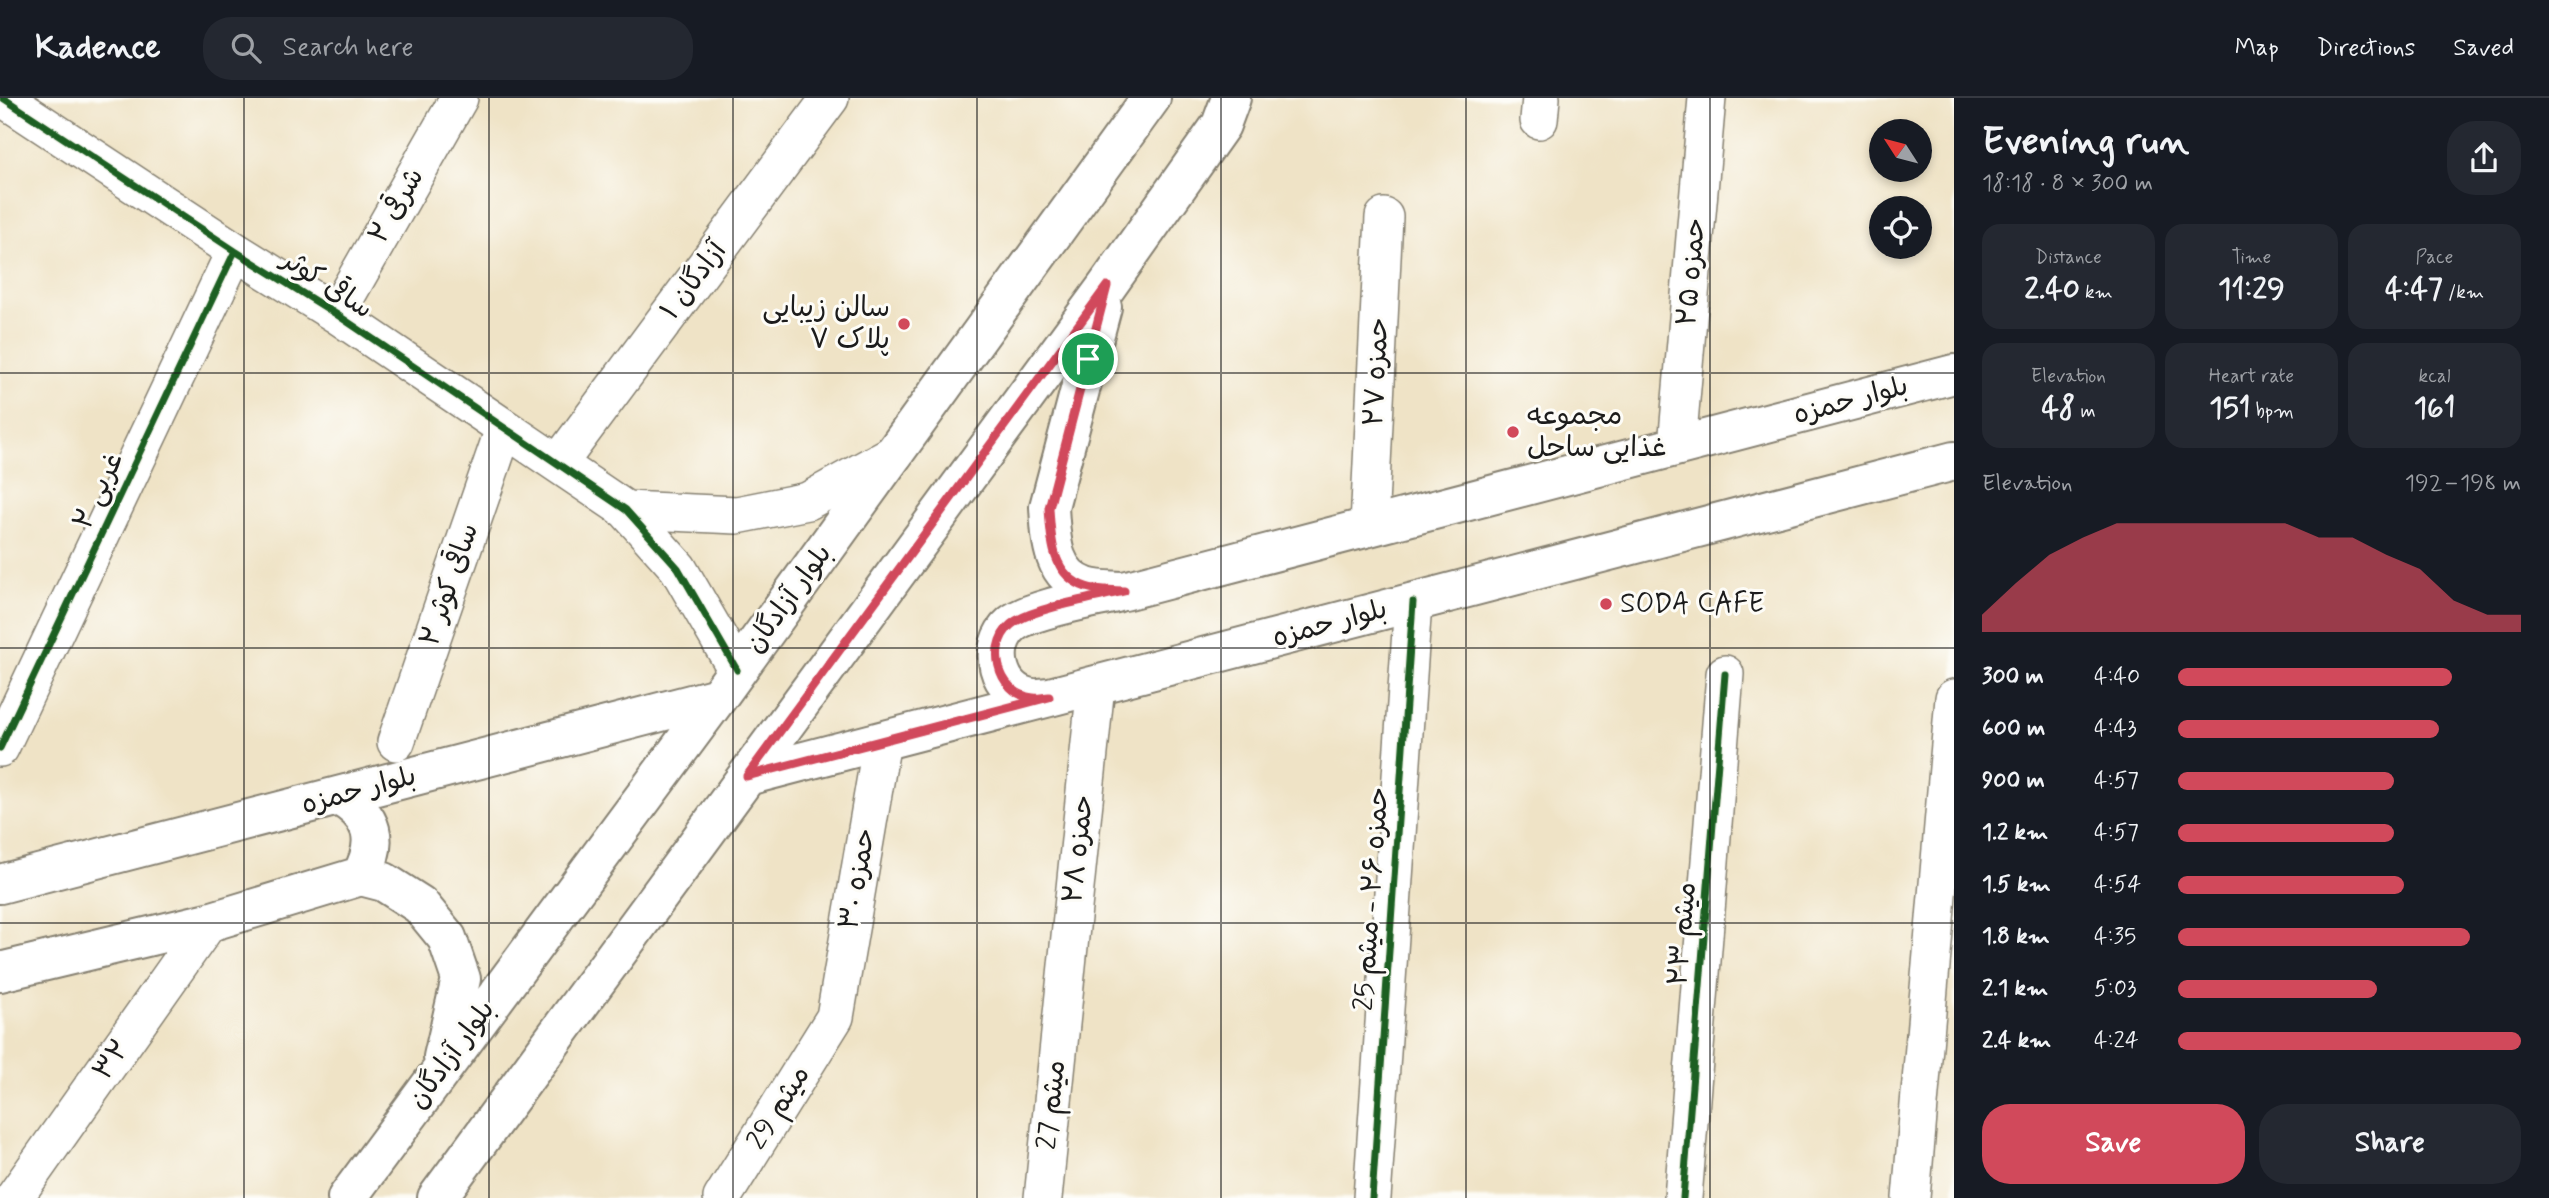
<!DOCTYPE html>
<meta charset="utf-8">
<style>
:root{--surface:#171b24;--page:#242831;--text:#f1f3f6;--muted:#9ea1a6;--line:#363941;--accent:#d1495b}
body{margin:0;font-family:Mynerve,"Playpen Sans Arabic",sans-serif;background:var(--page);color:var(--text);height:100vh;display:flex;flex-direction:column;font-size:26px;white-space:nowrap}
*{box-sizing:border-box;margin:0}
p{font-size:23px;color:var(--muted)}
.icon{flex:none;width:38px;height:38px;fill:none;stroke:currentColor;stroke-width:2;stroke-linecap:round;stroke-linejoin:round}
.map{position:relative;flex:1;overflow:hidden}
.panel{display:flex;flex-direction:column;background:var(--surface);width:595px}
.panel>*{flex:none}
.needle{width:46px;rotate:306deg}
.tools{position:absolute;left:1869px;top:21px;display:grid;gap:14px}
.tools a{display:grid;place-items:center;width:63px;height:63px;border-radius:50%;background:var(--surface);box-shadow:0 4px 10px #0003;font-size:35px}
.pin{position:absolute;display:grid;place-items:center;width:60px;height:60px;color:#fff;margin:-30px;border:4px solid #fff;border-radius:50%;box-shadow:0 2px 7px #0007}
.round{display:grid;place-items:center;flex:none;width:74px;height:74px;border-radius:28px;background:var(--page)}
.summary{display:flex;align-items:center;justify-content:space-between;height:119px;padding:0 28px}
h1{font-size:38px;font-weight:800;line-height:52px}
.metrics{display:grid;grid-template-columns:repeat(3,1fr);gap:10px;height:119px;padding:7px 28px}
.metrics div{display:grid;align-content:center;border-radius:18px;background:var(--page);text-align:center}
.metrics b{font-size:30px;font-weight:800}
.metrics small{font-size:19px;font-weight:400}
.metrics p{font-size:19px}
.chart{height:196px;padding:14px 28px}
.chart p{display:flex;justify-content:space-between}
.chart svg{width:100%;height:126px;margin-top:7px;fill:var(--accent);opacity:.7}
.button{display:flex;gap:14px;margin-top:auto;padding:14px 28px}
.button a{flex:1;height:80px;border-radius:28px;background:var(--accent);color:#fff;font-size:28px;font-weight:800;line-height:80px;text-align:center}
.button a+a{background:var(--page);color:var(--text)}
ul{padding:0 28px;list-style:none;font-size:23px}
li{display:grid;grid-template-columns:112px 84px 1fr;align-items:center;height:52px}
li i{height:18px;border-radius:9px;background:var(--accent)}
header{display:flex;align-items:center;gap:42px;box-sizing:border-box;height:98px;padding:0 35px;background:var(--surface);border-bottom:2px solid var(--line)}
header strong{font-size:33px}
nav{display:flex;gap:38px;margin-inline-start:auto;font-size:24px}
.search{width:490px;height:63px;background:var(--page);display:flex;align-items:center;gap:18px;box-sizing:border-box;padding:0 24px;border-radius:28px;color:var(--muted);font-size:26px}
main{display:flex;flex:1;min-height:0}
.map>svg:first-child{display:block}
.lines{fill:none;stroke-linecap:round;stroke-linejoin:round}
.minor-casing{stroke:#868071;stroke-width:40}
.major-casing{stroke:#868071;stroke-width:42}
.minor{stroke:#fff;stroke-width:37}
.major{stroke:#fff;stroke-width:38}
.cycleway-casing{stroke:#fdfcf7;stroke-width:11}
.cycleway{stroke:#1b5e20;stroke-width:7}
.route-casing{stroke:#fff;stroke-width:14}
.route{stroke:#d1495b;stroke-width:9}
.grid{fill:none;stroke:#1c1c1c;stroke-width:2;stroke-opacity:0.55}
.poi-dot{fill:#d1495b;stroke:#fdfcf7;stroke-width:2.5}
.labels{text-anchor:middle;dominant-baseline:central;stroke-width:6;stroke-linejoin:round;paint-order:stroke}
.street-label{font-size:28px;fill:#1c1c1c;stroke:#fdfcf7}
.poi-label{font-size:28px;fill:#1c1c1c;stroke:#fdfcf7;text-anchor:start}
</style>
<header>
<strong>Kadence</strong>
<div class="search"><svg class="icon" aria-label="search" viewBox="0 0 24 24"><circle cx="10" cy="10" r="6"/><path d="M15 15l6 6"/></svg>Search here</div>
<nav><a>Map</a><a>Directions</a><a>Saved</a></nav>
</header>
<main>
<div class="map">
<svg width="1954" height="1100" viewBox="0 0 1954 1100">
<rect width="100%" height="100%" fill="#fdfcf7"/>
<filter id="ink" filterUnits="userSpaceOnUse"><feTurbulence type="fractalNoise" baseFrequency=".0143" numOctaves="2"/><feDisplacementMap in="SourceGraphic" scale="14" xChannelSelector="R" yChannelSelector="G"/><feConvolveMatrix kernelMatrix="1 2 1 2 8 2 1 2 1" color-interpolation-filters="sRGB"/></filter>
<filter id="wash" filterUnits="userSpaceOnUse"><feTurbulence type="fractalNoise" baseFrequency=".00686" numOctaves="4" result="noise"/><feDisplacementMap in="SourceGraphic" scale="28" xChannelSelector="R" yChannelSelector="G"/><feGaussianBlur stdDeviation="1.57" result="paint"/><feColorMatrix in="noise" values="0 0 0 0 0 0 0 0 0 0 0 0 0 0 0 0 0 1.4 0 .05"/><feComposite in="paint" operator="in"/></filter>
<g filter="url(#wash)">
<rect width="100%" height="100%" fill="#efe3c6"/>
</g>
<g filter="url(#ink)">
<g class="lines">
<g class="minor-casing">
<path id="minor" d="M3,0L235,153L336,216L626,412L678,470L737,572
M1539,22L1541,0
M336,216L459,0
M1677,348L1707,0
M558,366L830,0
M626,412L737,417L808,403L895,355
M1369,428L1384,119
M396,644L504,331
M0,650L235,153
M14,1100L209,824
M722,1100L835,919L882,643
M1043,1100L1096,587
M1372,1100L1413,504
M1683,1100L1725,576
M1911,1100L1954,600"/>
</g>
<g class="major-casing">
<path id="major" d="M1102,209L1049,409C1051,440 1051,477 1086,489C1097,493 1113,492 1124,493L1954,276
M1049,599C1044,599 1038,601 1033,600C997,596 986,548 1012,526C1030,511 1091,501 1116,495
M747,678L1954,363
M339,698C374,718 380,743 361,778
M0,786L718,599
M0,874L209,824L361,778L384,784L420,807L447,840L461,881L443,959
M347,1100L718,599L1151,0
M437,1100L1107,188L1221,27L1231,0"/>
</g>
<use href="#minor" class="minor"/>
<use href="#major" class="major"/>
<g class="cycleway-casing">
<path id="cycleway" d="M3,0L235,153L336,216L626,412L678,470L737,572
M0,650L235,153
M1372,1100L1413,504
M1683,1100L1725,576"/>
</g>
<use href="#cycleway" class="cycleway"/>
</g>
</g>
<g class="lines" filter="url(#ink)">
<g class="route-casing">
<path id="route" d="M1107,188L1049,410C1051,440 1051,477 1086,489C1097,493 1113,492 1124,493C1095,500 1040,509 1016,523C984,542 996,596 1033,600C1038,601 1044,599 1049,599L747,678Z"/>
</g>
<use href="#route" class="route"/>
</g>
<path class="grid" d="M244,0V1100M489,0V1100M733,0V1100M977,0V1100M1221,0V1100M1466,0V1100M1710,0V1100M0,275H1954M0,550H1954M0,825H1954"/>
<g class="poi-dot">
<circle cx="904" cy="226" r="7"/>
<circle cx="1513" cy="334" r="7"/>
<circle cx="1606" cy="506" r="7"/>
</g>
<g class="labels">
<g class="street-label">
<text transform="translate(397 108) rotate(-60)">۲ شرقی</text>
<text transform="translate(1692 174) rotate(-85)">حمزه ۲۵</text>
<text transform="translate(694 183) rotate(-53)">آزادگان ۱</text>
<text transform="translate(327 187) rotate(33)">ساقی کوثر</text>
<text transform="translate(1377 274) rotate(-87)">حمزه ۲۷</text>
<text transform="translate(1851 303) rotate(-15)">بلوار حمزه</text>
<text transform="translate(99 393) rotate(-65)">۲ غربی</text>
<text transform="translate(450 487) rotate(-71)">ساقی کوثر ۲</text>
<text transform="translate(789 501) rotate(-54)">بلوار آزادگان</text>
<text transform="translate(1330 526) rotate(-15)">بلوار حمزه</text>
<text transform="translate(359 693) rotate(-15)">بلوار حمزه</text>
<text transform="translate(1079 751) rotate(-84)">حمزه ۲۸</text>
<text transform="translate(858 781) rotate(-80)">حمزه ۳۰</text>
<text transform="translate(1372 801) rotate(-86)">حمزه ۲۶ - میثم 25</text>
<text transform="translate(1683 836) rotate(-85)">میثم ۲۳</text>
<text transform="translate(452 957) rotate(-54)">بلوار آزادگان</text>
<text transform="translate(112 962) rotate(-55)">۳۲</text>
<text transform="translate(1052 1007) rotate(-84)">میثم 27</text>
<text transform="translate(779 1010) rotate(-58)">میثم 29</text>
</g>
<g class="poi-label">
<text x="890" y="210" text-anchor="end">سالن زیبایی<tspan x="890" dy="32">پلاک ۷</tspan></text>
<text x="1527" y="318">مجموعه<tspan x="1527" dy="32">غذایی ساحل</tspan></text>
<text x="1620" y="506">SODA CAFE</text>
</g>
</g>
</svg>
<div class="tools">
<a><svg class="needle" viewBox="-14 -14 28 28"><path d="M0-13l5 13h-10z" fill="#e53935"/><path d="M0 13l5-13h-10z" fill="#9ea1a6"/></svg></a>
<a><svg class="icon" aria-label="locate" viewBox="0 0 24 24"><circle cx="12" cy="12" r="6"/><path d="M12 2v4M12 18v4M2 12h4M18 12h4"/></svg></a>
</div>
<div class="pin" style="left:1088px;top:261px;background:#1e9e55"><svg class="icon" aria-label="arrive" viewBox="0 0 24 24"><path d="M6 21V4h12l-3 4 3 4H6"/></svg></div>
</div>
<section class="panel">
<div class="summary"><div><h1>Evening run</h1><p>18:18 · 8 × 300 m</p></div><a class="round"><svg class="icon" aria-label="share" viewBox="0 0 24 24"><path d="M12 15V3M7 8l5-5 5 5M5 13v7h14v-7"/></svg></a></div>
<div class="metrics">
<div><p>Distance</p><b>2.40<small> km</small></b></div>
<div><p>Time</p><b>11:29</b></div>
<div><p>Pace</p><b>4:47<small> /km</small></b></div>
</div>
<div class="metrics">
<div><p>Elevation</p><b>48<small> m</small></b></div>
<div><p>Heart rate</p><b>151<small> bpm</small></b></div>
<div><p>kcal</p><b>161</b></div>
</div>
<div class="chart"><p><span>Elevation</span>192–198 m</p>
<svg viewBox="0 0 160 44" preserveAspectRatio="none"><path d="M0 44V38L10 27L20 17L30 11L40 6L50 6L60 6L70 6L80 6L90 6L100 11L110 11L120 17L130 22L140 33L150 38L160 38V44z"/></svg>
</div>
<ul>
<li><b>300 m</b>4:40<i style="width:80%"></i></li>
<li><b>600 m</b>4:43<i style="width:76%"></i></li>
<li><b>900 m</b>4:57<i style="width:63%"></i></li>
<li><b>1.2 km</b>4:57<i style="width:63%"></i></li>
<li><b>1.5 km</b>4:54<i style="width:66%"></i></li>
<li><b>1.8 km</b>4:35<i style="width:85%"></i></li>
<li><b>2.1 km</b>5:03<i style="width:58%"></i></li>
<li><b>2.4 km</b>4:24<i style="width:100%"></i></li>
</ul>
<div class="button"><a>Save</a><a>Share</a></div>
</section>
</main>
